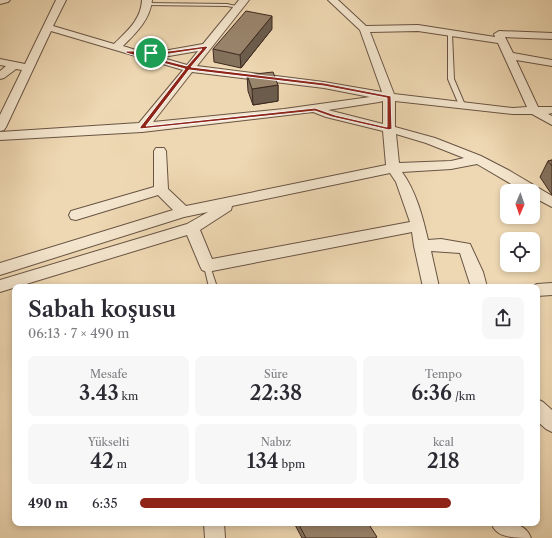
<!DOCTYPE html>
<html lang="tr">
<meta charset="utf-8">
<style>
:root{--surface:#fff;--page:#f7f7f7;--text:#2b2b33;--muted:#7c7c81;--accent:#8f2418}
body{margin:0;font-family:"Libre Caslon Text",serif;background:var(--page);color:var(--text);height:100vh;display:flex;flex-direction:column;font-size:15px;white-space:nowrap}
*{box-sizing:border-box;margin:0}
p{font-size:13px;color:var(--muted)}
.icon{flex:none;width:22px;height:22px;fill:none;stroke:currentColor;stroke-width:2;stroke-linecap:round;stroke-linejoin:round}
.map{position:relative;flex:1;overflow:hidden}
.drawer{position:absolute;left:12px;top:284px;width:528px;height:242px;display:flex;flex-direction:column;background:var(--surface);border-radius:8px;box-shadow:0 2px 6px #0003}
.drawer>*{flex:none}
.needle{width:26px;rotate:182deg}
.controls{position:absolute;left:500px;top:184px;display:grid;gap:8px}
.controls a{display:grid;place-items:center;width:40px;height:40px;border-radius:8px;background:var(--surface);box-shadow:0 2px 6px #0003;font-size:20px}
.pin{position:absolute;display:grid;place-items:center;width:34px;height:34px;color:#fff;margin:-17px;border:2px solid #fff;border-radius:50%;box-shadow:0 1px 4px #0007}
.round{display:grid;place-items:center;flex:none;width:42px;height:42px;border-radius:8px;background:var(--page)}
.summary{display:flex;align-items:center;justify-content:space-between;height:68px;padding:0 16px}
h1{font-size:22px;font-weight:600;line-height:30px}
.stats{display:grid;grid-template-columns:repeat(3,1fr);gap:6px;height:68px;padding:4px 16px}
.stats div{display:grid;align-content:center;border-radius:8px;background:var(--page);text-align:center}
.stats b{font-size:20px;font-weight:600}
.stats small{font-size:11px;font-weight:400}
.stats p{font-size:11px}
ul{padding:0 16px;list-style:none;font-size:13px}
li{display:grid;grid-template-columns:64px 48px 1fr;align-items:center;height:30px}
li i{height:10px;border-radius:5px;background:var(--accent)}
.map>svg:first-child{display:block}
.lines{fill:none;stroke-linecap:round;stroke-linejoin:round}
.service-casing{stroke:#695444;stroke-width:2}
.minor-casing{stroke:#695444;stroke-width:2}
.service{fill:#f4e6ce;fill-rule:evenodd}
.minor{fill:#f4e6ce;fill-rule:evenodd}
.wall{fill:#84725d;stroke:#3d281f}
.shaded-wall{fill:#6b5c4c;stroke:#3d281f}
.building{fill:#99846c;stroke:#3d281f}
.route{fill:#8f2418;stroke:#fff;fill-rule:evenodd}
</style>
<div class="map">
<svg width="552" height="538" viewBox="0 0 552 538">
<rect width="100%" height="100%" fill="#eed8b3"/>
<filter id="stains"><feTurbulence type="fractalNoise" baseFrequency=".005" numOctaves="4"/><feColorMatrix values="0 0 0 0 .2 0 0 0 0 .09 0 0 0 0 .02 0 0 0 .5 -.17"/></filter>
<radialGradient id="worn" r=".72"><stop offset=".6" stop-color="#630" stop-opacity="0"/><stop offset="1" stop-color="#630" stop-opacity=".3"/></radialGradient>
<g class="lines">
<g class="service-casing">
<path id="service" d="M145,3L227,4L240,7L238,8L227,6L147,5L145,4Z
M448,33L452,34L454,79L465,105L462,107L459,105L448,79Z
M207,263L209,264L210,266L217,287H209L204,266L205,264Z"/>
</g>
<g class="minor-casing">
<path id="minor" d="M0,0H10L8,2L0,4Z
M56,0H66L53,26L114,44C127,31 141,20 142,0H152C150,20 136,33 123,46L142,52L147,50H169L203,44L239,0H249L197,66L324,82L382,92L360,30L328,0H338L366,26L418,25L495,37L494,34L499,31L552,33V39L505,37L513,53L552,60V66L516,60L538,107H552V113L548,114L552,116V125L532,114H513L395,101V127L435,138L481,156L510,171L552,196V207L533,197V191H523L477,164L451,169L402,172C416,191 423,218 428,240L441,239L470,244L483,272L487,287H471L460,253L431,251L439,287H423L414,246L412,232L207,272L202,270L200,266L187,235L0,292V280L187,224L208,212L184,217L0,275V263L173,210L158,195L76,220L71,219L69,215L71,211L154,187V151L156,148H164L166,151L168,189L186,206L386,165L383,131L326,117L313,112L142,132L0,140V132L139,123L183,70L51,31L6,127L4,130L0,131V115L22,70L16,69L4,78L0,79V71L6,66L0,65V59L25,64ZM418,31L498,43L527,107L513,108L394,94L370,32ZM198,51L187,65L156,56H169ZM192,72L324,88L370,97L284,109L153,122ZM383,101V124L328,110L379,102ZM396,134L426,143L464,158L451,161L399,163ZM390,173L396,182L410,222L212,259L200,230L231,210L232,206Z
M552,283V295L537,296V287H531L537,284Z
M537,399L543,402L552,410V432L546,429L537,421Z
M204,523H224L225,538H205Z
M494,523C510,523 525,522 531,538C516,538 499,538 493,527Z"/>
</g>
<use href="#service" class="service"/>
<use href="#minor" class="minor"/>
</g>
<path class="wall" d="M272,29L241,68L214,62L213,49Z
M247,75L278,85V101L253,105L248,91Z
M552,160V195L540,177L548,161Z
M294,523H368L376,538H302Z"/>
<path class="shaded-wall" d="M272,16V29L241,68L240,55Z
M278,85V101L253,105L252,89Z"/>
<path class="building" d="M246,11L272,16L240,55L213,49Z
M273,72L278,85L252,89L247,75Z
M552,160V166L548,161Z
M298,523H368L377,537L375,538H306Z"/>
<path class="route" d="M206,46L208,47L191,67L324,83L391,96L392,129L389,130L332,117L315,111L140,129V127L185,69L126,53V51H169ZM202,49L187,66L140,54H169ZM189,70L324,86L387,98V127L335,115L315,108L146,126Z"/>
<rect width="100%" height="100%" filter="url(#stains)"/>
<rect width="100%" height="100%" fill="url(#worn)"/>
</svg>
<div class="controls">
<a><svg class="needle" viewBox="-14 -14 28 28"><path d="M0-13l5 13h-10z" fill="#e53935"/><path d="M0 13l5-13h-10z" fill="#7c7c81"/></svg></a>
<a><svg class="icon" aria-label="locate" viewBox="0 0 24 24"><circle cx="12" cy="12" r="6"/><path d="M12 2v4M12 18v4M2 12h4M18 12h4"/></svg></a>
</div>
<div class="pin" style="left:151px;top:53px;background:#1e9e55"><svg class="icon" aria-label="arrive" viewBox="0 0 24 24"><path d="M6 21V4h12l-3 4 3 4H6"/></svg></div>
<section class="drawer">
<div class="summary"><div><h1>Sabah koşusu</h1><p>06:13 · 7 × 490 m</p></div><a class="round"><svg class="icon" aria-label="share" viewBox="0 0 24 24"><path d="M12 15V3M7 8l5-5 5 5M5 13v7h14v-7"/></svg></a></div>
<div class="stats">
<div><p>Mesafe</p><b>3.43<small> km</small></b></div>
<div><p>Süre</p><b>22:38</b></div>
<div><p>Tempo</p><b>6:36<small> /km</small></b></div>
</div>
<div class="stats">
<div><p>Yükselti</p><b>42<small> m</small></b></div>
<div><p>Nabız</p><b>134<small> bpm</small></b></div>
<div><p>kcal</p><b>218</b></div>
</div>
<ul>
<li><b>490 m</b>6:35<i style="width:81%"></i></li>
</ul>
</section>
</div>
